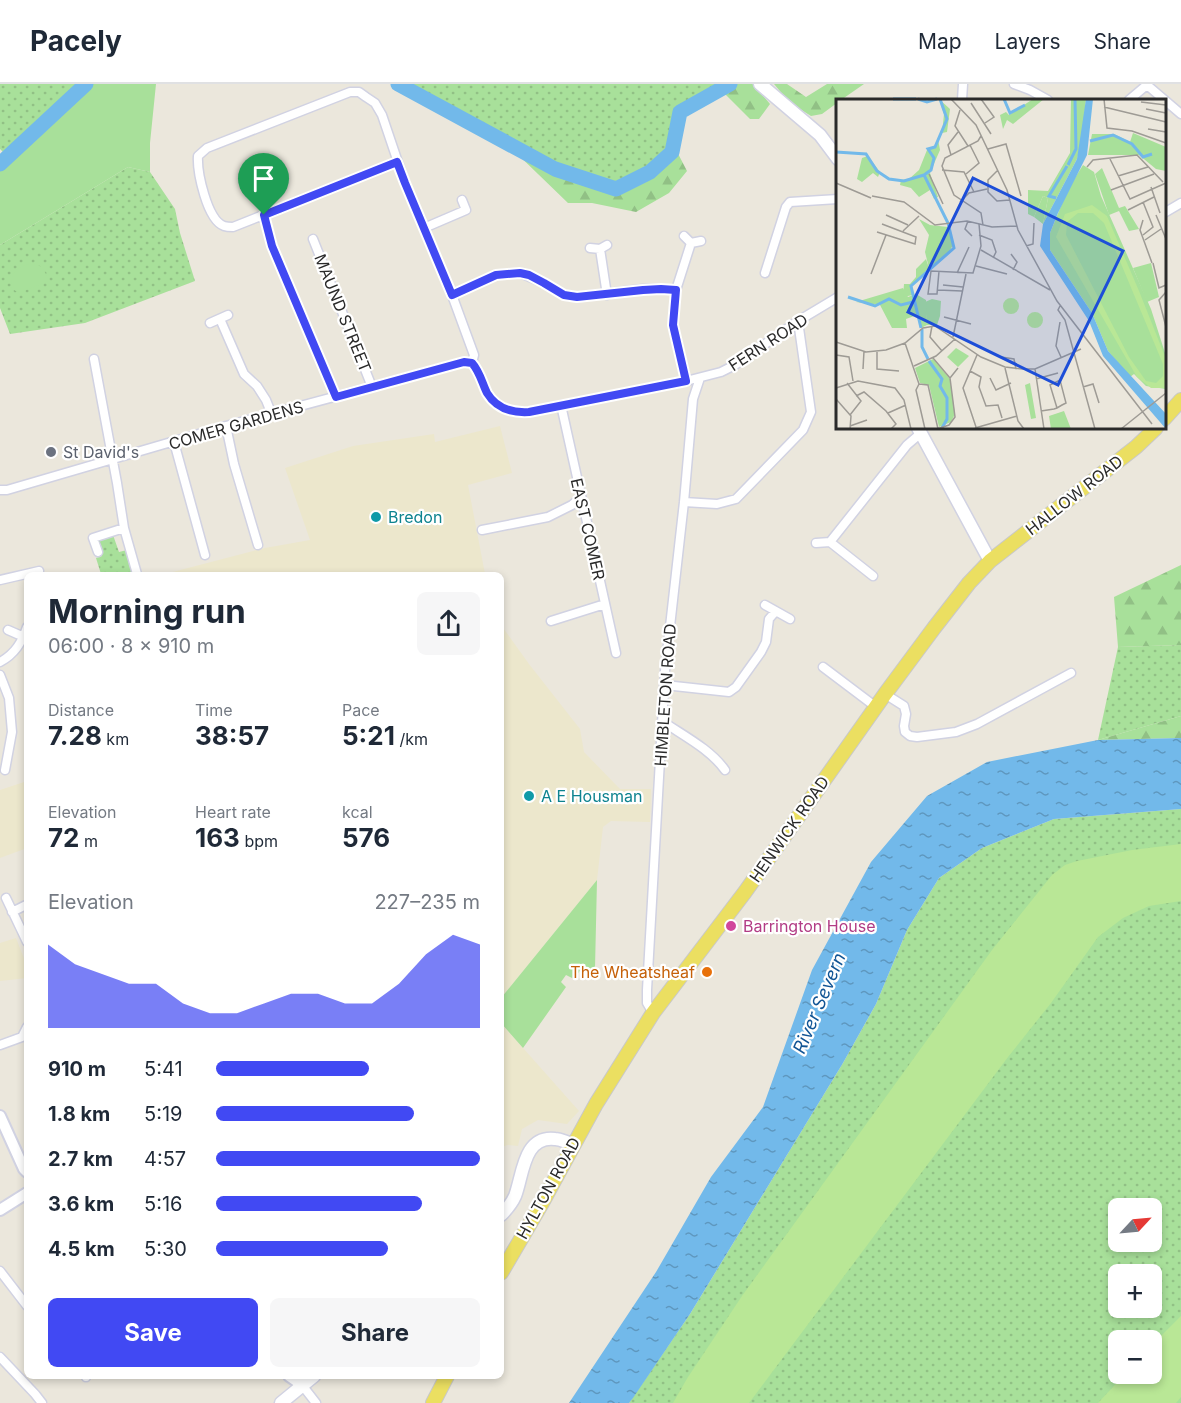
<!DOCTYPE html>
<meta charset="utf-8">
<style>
:root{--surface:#fff;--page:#f6f6f7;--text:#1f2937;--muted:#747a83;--line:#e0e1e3;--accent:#4149f3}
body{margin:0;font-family:Inter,sans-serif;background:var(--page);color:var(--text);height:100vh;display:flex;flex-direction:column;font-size:22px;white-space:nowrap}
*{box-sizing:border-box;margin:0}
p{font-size:20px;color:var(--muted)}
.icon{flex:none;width:33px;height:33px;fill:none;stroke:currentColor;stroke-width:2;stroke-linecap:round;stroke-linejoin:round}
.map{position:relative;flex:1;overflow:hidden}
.details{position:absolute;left:24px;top:488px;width:480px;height:807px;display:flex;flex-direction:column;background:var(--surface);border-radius:9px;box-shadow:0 3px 9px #0003}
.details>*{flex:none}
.needle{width:39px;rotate:64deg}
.controls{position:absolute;left:1108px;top:1114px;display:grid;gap:12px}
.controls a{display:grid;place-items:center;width:54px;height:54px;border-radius:9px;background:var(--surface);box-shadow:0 3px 9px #0003;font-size:30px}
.pin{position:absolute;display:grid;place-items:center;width:51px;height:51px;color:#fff;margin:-62px -26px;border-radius:50% 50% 50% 0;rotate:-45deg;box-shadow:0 0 6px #0007}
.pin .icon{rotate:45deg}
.round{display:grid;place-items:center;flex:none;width:63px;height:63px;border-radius:9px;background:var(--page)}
.overview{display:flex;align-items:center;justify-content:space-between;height:102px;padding:0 24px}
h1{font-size:33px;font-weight:700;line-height:45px}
.stats{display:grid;grid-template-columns:repeat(3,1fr);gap:9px;height:102px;padding:6px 24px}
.stats div{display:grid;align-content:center}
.stats b{font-size:26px;font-weight:700}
.stats small{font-size:16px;font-weight:400}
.stats p{font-size:16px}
.chart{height:168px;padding:12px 24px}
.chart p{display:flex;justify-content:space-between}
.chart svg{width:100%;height:108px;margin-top:6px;fill:var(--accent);opacity:.7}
.cta{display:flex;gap:12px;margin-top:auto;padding:12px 24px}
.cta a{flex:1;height:69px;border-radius:9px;background:var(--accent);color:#fff;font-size:24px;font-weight:700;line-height:69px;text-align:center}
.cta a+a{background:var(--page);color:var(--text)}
ul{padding:0 24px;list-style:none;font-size:20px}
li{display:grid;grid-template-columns:96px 72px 1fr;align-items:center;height:45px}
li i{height:15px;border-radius:8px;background:var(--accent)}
header{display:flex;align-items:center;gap:36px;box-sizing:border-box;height:84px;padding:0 30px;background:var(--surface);border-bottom:2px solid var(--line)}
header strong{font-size:28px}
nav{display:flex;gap:33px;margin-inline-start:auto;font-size:21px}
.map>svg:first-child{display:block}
.education{fill:#ece7cc}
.grass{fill:url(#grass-dots);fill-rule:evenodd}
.forest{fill:url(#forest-firs)}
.park{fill:#a8e09a}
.pitch{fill:#b9e796}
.water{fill:url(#water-ripples)}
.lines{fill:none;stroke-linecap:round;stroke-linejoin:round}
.river{stroke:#72b9ea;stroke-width:15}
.minor-casing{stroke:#d1d2e2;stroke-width:11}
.tertiary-casing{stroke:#d1d2e2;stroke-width:14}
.secondary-casing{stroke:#d1d2e2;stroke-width:15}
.primary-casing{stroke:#c8c8c8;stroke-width:16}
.minor{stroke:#fff;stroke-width:8}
.tertiary{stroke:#fff;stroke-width:10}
.secondary{stroke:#fff;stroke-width:12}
.primary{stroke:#ebdf61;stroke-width:14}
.route-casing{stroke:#fff;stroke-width:12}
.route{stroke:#4149f3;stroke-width:8}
.worship-dot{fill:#6b7280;stroke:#fff;stroke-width:2}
.culture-dot{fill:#0f9aa8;stroke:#fff;stroke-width:2}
.hotel-dot{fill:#d1479c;stroke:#fff;stroke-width:2}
.food-dot{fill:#e8710a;stroke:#fff;stroke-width:2}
.labels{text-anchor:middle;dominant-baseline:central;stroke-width:4.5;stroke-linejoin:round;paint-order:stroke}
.street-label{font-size:16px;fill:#2a2a2a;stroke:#fff}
.worship-label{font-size:16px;fill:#5b616d;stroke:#fff;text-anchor:start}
.culture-label{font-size:16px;fill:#0d838f;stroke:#fff;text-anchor:start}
.hotel-label{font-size:16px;fill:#b23c85;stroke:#fff;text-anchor:start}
.food-label{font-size:16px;fill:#c56008;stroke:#fff;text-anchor:end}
.water-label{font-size:18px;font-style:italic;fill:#125595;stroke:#fff}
.inset-river{fill:none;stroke:#72b9ea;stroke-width:3}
.inset-road{fill:none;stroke:#9e9b95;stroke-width:1.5}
.view{fill:#1d4ed8;fill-opacity:0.15;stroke:#1d4ed8;stroke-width:3}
.inset-edge{fill:none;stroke:#2a2a2a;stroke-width:3}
</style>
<header>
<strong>Pacely</strong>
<nav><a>Map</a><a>Layers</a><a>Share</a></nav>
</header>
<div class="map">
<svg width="1181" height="1319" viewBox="0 0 1181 1319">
<defs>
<pattern id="grass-dots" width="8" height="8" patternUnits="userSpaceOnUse" patternTransform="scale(1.5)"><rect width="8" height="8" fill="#a8e09a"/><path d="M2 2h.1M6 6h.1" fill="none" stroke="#91c085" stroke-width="1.8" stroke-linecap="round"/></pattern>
<pattern id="forest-firs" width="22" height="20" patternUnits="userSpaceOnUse" patternTransform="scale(1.5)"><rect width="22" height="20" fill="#a8e09a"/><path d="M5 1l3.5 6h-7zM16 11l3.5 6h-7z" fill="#91c085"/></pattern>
<pattern id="water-ripples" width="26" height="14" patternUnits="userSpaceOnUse" patternTransform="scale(1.5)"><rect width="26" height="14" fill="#72b9ea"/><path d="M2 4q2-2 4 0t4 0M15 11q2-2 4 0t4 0" fill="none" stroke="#5e97be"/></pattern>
</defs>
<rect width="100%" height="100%" fill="#ebe7dc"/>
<path class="education" d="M500,342L512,389L468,401L485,490H165L265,464L310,456L285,384L353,362L434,350L435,358Z
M501,541L529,580L580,645L584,668L620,705H651L650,738L611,737L603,743L597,796L501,914Z
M27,697V764L0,774V706Z
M16,854L27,882V894L0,897V859Z
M501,939L579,1027L567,1040L538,1036L522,1045L518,1062L508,1061L501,1063Z"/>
<path class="grass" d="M0,0H86L8,73L0,65Z
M398,0H730L680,28L672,68L650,88L616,105L555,85Z
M128,83L150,88L175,125L180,149L195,197L85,239L10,250L0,224V161Z
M113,451L119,468L127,466L133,490H101L96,474L102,472L98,458L99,455Z
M1181,561V632L1098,656L1118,563Z
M1181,725V1319H629L690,1230L843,979L876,920L907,846L939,794L982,764L1054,735ZM1119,1125H1152V1158H1119ZM1119,1191H1152V1224H1119ZM1119,1257H1152V1290H1119Z"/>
<path class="forest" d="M730,0H753L770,20L759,35H750L721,6Z
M774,0H787L806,13L827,0H864L841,16H838L837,19L822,30L811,32L789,18Z
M505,58L555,85L616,105L650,88L672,68L673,60L687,87L669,109L636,128L592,119H568Z
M1181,481V561L1118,563L1114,513Z
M1181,632V654L1098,656Z"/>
<path class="park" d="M86,0H156L150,59V88L128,83L0,161V80Z
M32,179L42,183L47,192L46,198L19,209L11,204C12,186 16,184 32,179Z
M597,796L595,884L590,891L582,884L574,895L566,891L561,898L566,903L523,964L501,939V914Z"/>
<path class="pitch" d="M1181,760V817L1149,822L1123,834L1098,853L1051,919L1008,973L749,1319H673L688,1293L742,1212L992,866L1052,791L1065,781L1077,777L1132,766Z
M1181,1232V1313L1176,1319H1098L1125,1290H1152V1261Z"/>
<path class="water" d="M1181,654V725L1054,735L982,764L939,794L907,846L876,920L843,979L690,1230L633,1314L629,1319H569L656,1188L711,1093L763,1023L812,886L871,778L927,712L987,678L1098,656Z"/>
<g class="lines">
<path class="river" d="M398,0L555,85L616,105L650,88L672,68L680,28L730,0
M0,80L86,0"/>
<g class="minor-casing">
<path id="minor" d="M1014,0L1030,6L1048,16
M1147,1L1181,30
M962,16L963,0
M1129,16L1148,0
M397,78L233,143C230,143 227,143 224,142C207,136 197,88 198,72L207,64L350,8H359L366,13L375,19L382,31L405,99L452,211L474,271L472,279
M1164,129L1181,119
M264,131L272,162L336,313
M424,144L466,126L462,116
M684,152L691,159L701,157
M313,155L372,303
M590,164L600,165L607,161
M600,165L607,211
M765,189L786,123L790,118L838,115
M452,211L496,191L520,189L544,199L564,211L577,213L643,205H661L676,206
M220,235L244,290L257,302L266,316L272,331
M210,239L228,231
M94,275L117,399L124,444L137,490
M472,279C480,288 482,299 487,309C496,324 512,329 529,328L686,297L721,288L735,281L798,237L838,213
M686,297L673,241L676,206L691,159
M561,321L616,569
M226,342L234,380L258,461
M174,358L205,471
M0,406H7L226,342L464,278L472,279
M684,418L717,420L736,415L803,346L811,328L798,237
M482,446L548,433L572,421L581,413
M830,458L907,361L921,349
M816,459L830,458L873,492
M98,468L93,454L124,444
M0,496L39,487
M765,521L790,535
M551,537L605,520
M8,546L24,553
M0,578C15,570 22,558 27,543
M823,583L876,623
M0,591L9,614L12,648L5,686
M665,601L729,608L736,603L761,568L766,558L769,535L775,528
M885,610L904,622L906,630L904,642L905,648L910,652L917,653L956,648L977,640L1071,589
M662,637C684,652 710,665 725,686
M6,814L27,858
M12,828L26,821
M653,929L647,919V906L665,587L684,418L693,315L700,294
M0,961L22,953L27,943
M0,1187L27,1222
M0,1273L35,1310L42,1319
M86,1292V1293
M302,1301L316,1319"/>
</g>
<g class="tertiary-casing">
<path id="tertiary" d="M0,1032L24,1085L27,1088
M0,1126L27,1109
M289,1292L302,1301"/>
</g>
<g class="secondary-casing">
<path id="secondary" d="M760,0L820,51L838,75
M918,344L990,477
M501,1131C506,1126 512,1119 515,1112C523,1092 523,1051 555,1055C561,1055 567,1059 573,1060
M281,1319L314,1292"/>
</g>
<g class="primary-casing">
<path id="primary" d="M1164,335L1181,316
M501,1189L542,1119L596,1020L653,929L745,808L885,610L934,544L969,499L990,477L1136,363L1156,344
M433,1319L447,1292"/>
</g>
<use href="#minor" class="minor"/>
<use href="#tertiary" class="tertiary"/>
<use href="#secondary" class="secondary"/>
<use href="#primary" class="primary"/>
</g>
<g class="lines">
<g class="route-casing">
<path id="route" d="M397,78L405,99L452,211L496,191L520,189L529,191L544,199L564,211L577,213L643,206L661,205L676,206L673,241L686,297L529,328C512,329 496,324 487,309C482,299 480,288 472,279L464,278L336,313L272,162L264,131Z"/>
</g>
<use href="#route" class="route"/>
</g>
<circle class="worship-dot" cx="51" cy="368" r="6"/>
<g class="culture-dot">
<circle cx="376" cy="433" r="6"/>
<circle cx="529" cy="712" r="6"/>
</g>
<circle class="hotel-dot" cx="731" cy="842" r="6"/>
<circle class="food-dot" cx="707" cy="888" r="6"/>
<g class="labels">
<g class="street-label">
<text transform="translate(343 229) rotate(68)">MAUND STREET</text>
<text transform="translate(768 258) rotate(-33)">FERN ROAD</text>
<text transform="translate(236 341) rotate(-16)">COMER GARDENS</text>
<text transform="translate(1074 411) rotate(-38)">HALLOW ROAD</text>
<text transform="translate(588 445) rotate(77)">EAST COMER</text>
<text transform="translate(665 611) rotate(-86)">HIMBLETON ROAD</text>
<text transform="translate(789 745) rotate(-55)">HENWICK ROAD</text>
<text transform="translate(548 1104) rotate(-61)">HYLTON ROAD</text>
</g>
<g class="worship-label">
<text x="63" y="368">St David's</text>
</g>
<g class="culture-label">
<text x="388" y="433">Bredon</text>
<text x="541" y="712">A E Housman</text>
</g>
<g class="hotel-label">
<text x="743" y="842">Barrington House</text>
</g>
<g class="food-label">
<text x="695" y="888">The Wheatsheaf</text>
</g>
<g class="water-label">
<text transform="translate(819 919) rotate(-67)">River Severn</text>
</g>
</g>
<g transform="translate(836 15)">
<rect width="330" height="330" fill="#ebe7dc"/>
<path d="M247,66L258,73L265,97L315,210L330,257V290L310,287L298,275L294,278L272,252L256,214L214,151V134L232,90ZM207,97L212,99L207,125L198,118ZM83,120L94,126L112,128L118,144L112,155L93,169L89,153L93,136ZM67,189L72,198L77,196L81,216L70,220L71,229H56L44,206L20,203ZM96,200L105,202L104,217L101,226H91L89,203Z" fill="#a8e09a"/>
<path d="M103,0L114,10L111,33L106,34L108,15ZM197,0H208L177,25L171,21L167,30L164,16L170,13L173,16ZM235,0H250L246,41L241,60L207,125L212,99L207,97L198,118L192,115V91L212,92L234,54ZM102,40L104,51L94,74L102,98L98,100L94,91L83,98L75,89L64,86L65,81L73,80L83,71L91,51L99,48ZM32,57L44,73L42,78L37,74L26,83L21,80L26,59ZM90,160L93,169L76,187L77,196L67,198L68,185H74L80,178V170Z" fill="#a8e09a"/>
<path d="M297,34L330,48V72L320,70L303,56H252L256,35H278L294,43ZM266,69L283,109L289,107L303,130L293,132L283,112L273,116L259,75ZM315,164L323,198L311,203L297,169ZM80,195L90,201L91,226L85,229L77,203V196ZM120,249L133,257L122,268L111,258ZM97,260L114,280L119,315L115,323L103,328L93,286L84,284L79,269ZM194,284L200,319L195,320L189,286ZM228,312L235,330H215L213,317Z" fill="#a8e09a"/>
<path d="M256,106L271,117L303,192L330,260V289H315L301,278L220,138L229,115ZM242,114H257L268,124L327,265V277L320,284L310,282L293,258L230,136L231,123ZM167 207a8 8 0 1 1 16 0a8 8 0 1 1-16 0ZM191 221a8 8 0 1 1 16 0a8 8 0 1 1-16 0Z" fill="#b9e796" fill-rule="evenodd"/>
<path d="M250,0H257L251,56L222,114L214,134V151L256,214L272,252L330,315V330L267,257L253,222L204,147L207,125L241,60Z" fill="#72b9ea"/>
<path class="inset-river" d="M57,0H80M82,0L91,3L101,0M168,0L174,14L189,6M254,42L277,36L296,45L307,58L316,55M0,53L30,55L41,72L53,80L68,82L88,76M232,66L240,50L239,0M220,99L213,97L231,67M12,198L39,207L53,200L65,206L77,203M85,229L75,187L118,149L112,124L88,76L95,71L98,59L92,50L99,48L111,20L104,0M86,230V248L92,260M93,262L106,280L104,287L111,299V320L106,329"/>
<path class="inset-road" d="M115,0L140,26L171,91L182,131L221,202L316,325M145,0L158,18L149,24M268,0L271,29L296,32L330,44M305,3L330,6M135,4L155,35M268,8L330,23M310,10L330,14M124,11L119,27L132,47M312,30L330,33M145,37L142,42L109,59L106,67L118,96L145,114L147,126M152,50L170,45L185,97M115,56L112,46L122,33M274,60L294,100L330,84M251,68L257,61L301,56L327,83M106,71L128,73L138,93M162,71L152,81V93L161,102L174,101M93,75L107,105M130,75L143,64L134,46M282,77L312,68M0,84L35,99M315,88L324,114M275,91L318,75M36,97L68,103L99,126L131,122L156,128L181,127M124,103L133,94L151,90M292,111L318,98M50,116L72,126M320,116L330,140M307,121L304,131L316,164M132,122L129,130L136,137M67,132L83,117M41,133L79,145L80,138L46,125M143,136L156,141L160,153L157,159M307,136L317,128L307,103M309,141L325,130M190,147L197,145L198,124M145,151L214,191M175,155L181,163L177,171M317,164L323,189L330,186M140,167L171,175M103,172L101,195H92L95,172L137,174L145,147L143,125M121,174L133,148M35,175L50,136M107,186L127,188M102,191L126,192M330,193L323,201L330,228M224,207L222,211L229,221L259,330M108,218L135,225M224,223L220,247L225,258M96,227L94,238L106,252M117,238L130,175M0,243L30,253L50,251L69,244L87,229L99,227L145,258L169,268L186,270H199L245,250M69,244L83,285M41,252V270L63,272M0,256L13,258L17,282M165,258L178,260L180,270M97,259L114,279M78,267L100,257L119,240M169,269L182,322L188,330M27,270L28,252M199,270L208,330M134,272L145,278L143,288L150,307L162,306L166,319M154,279L160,291L175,284M200,280L222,274M11,284L25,302L14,316M83,285L92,286L102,330M83,285L80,291L89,330M247,288L257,285L263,304M0,289L22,282L59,289L68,301L75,330M20,297L28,293L50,312L60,325L55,330M0,300L15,317L14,330M205,312L218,310L221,309L226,306L230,304L224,281L214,286L221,309M52,314L70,306M14,327L31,321M140,328L127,289L141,256M139,329L181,317M101,330L113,326L119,318L114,279L122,269M285,330L330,294"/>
<path class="view" d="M137,79L287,152L222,286L72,213Z"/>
<rect width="330" height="330" class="inset-edge"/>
</g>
</svg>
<div class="controls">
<a><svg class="needle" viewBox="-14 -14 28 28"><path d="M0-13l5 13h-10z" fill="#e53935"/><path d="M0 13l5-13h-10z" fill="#747a83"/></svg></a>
<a>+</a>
<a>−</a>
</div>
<div class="pin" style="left:264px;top:131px;background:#1e9e55"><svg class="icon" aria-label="arrive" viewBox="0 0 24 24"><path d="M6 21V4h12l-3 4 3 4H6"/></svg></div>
<section class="details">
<div class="overview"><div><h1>Morning run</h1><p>06:00 · 8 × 910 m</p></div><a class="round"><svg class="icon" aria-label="share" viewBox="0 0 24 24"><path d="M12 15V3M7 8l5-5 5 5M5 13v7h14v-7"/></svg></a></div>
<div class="stats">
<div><p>Distance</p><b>7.28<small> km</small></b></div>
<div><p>Time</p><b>38:57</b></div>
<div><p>Pace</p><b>5:21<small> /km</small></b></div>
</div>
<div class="stats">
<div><p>Elevation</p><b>72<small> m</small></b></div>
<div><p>Heart rate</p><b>163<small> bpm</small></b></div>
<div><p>kcal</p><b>576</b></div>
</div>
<div class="chart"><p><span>Elevation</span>227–235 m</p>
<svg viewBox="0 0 160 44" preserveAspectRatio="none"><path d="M0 44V10L10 18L20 22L30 26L40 26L50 34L60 38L70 38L80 34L90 30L100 30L110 34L120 34L130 26L140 14L150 6L160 10V44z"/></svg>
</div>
<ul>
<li><b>910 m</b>5:41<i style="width:58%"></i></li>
<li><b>1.8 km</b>5:19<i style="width:75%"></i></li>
<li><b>2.7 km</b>4:57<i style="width:100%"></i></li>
<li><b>3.6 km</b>5:16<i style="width:78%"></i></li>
<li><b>4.5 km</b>5:30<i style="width:65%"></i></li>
</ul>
<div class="cta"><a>Save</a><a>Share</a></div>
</section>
</div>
